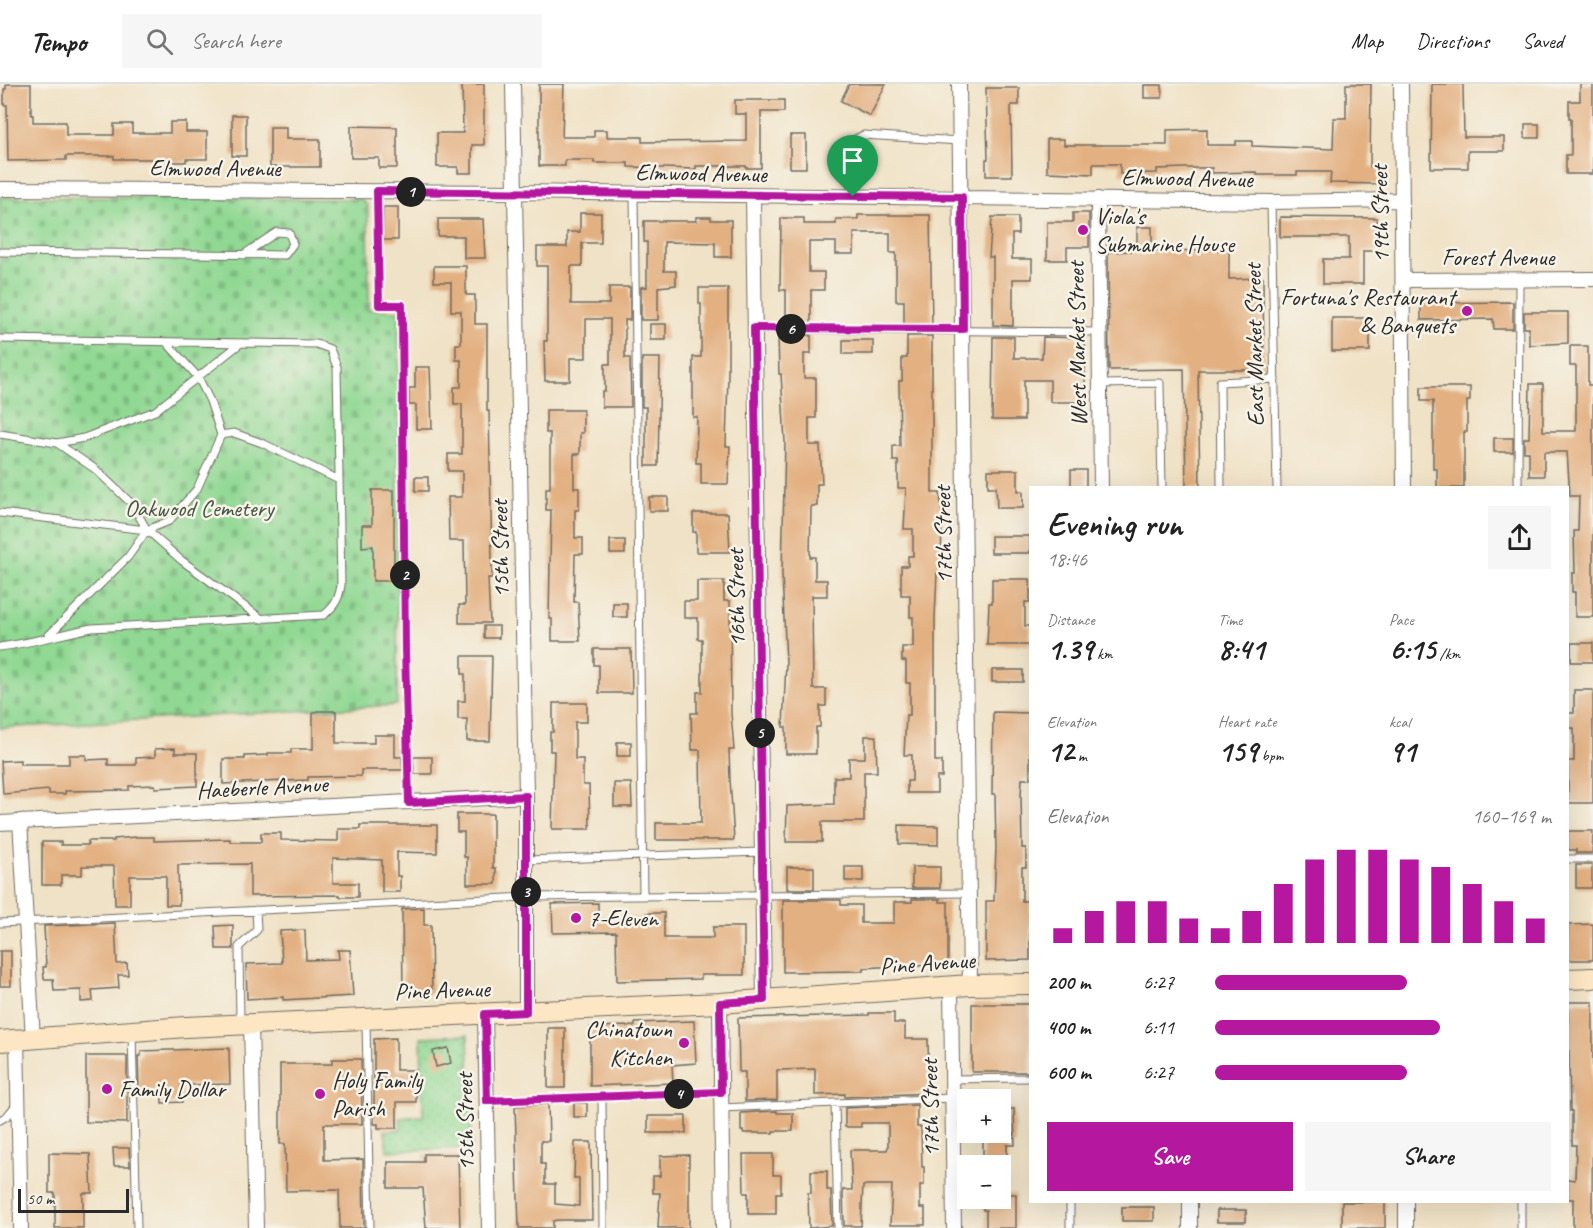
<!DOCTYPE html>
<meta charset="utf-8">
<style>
:root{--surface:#fff;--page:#f6f6f6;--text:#222;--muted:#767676;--line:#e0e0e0;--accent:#b5179e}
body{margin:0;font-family:Caveat,sans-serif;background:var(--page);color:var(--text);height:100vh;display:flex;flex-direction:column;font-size:22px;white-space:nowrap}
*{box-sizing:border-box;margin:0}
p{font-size:20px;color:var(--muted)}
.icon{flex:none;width:33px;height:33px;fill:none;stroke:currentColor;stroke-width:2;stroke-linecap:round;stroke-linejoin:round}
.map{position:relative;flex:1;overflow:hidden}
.sheet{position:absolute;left:1029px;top:402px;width:540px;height:717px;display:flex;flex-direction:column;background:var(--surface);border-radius:0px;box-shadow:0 6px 24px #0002}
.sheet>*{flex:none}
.controls{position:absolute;left:957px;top:1005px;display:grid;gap:12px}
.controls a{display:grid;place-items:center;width:54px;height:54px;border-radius:0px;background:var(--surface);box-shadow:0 6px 24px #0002;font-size:30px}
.scale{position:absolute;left:18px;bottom:15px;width:111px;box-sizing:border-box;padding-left:6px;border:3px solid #2b2b2b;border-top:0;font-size:16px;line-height:21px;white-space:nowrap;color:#2b2b2b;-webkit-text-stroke:4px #f7f3e8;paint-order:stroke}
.pin{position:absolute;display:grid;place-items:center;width:51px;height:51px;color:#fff;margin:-62px -26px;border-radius:50% 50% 50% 0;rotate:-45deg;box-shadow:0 0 6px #0007}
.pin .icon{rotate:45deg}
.km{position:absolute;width:30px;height:30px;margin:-15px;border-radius:50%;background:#222;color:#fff;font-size:16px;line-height:30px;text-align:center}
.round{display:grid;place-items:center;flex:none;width:63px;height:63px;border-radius:0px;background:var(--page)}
.headline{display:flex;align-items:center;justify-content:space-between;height:102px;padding:0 18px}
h1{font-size:33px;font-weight:800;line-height:45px}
.stats{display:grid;grid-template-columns:repeat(3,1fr);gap:9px;height:102px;padding:6px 18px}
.stats div{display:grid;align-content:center}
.stats b{font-size:30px;font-weight:800}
.stats small{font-size:16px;font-weight:400}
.stats p{font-size:16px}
.chart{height:168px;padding:12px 18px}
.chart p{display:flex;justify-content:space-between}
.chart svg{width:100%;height:108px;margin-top:6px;stroke:var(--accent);stroke-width:6}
.cta{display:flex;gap:12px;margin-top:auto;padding:12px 18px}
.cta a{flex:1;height:69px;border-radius:0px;background:var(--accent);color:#fff;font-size:24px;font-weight:800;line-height:69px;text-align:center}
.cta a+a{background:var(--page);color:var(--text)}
ul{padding:0 18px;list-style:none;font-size:20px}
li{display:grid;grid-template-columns:96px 72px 1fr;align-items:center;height:45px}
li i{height:15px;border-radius:8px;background:var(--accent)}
header{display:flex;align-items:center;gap:36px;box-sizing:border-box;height:84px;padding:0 30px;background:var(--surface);border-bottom:2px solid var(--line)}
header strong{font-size:28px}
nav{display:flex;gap:33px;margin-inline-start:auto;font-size:21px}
.search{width:420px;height:54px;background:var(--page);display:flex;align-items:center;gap:15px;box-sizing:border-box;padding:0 21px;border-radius:0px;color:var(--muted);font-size:22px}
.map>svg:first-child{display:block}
.cemetery{fill:url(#cemetery-stones);stroke:#5e825f;stroke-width:1.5}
.park{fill:url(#park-dots);stroke:#5e825f;stroke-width:1.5}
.building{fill:#e3b081}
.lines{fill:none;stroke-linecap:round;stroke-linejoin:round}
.service-casing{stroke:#706b61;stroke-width:9}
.minor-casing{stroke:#706b61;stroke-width:16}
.secondary-casing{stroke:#706b61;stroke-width:22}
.service{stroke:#fff;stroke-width:7}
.minor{stroke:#fff;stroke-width:14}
.secondary{stroke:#fce6c4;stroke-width:20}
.route-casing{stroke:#fff;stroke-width:12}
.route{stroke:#b5179e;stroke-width:8}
.poi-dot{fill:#b5179e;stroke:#f7f3e8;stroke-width:2}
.labels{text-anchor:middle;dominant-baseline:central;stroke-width:5;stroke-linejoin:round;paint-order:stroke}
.street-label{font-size:24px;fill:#2b2b2b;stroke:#f7f3e8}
.poi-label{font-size:24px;fill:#2b2b2b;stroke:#f7f3e8;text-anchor:start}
.park-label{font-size:24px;fill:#445645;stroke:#f7f3e8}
</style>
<header>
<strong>Tempo</strong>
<div class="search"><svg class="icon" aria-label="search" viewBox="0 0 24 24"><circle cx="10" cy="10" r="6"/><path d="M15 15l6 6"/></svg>Search here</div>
<nav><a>Map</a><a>Directions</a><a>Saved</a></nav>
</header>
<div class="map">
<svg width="1593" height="1144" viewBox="0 0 1593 1144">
<defs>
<pattern id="cemetery-stones" width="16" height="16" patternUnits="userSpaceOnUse" patternTransform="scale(1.5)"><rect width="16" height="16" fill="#90d893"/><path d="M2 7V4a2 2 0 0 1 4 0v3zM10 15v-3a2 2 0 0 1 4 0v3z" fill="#7cba7f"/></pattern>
<pattern id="park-dots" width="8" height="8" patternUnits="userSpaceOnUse" patternTransform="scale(1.5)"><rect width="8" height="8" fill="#90d893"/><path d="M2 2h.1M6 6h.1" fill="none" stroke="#7cba7f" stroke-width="1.8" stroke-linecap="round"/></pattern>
</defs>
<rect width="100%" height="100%" fill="#f7f3e8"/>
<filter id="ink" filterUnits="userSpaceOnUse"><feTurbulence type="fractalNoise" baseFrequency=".0167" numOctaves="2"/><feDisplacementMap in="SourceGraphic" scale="12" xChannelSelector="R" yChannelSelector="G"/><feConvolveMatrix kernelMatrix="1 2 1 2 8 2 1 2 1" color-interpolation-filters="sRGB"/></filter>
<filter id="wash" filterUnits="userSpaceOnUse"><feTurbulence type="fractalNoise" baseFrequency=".008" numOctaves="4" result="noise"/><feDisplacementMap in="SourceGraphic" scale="24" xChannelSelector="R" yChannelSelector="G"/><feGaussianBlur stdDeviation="1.35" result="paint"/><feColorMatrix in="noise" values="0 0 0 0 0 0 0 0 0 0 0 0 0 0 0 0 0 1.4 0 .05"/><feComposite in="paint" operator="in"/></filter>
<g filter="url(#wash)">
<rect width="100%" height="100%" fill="#f0e2c6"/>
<path class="cemetery" d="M0,113L361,115L368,122L369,226L399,227L397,621L0,644Z"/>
<path class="park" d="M468,951L472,1064L387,1067L385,1047L401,1045L400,1034L423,1032L421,953Z"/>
<g id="blocks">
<path class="building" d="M6,0H31V31H33V38H66V51H114V40H132V49H170V38H186V48H207V75H186V78H170V76L150,75H114V72H66V76L8,77L7,21H4V5H6Z
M462,0H484V61H472V89H458V83H437V49H463Z
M539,0H564L562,53H594V46H607V53H642V58L746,57V30H735V16H784V28H761V84H746V82H696V85L628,83V79H594V76H565V82H539Z
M849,0H886L870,32L841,17Z
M1346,0H1371L1370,83H1379V100L1330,99L1331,88H1297V91H1257V88L1212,89V84H1185L1157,85V89L1120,90V80H1093V90L1047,88V55H1064V61H1167V46L1207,45V61H1236V57H1252V62L1333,65L1334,34H1346Z
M1432,0H1463L1464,53H1504V67H1468V84H1431Z
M1580,0H1593V90H1566V71H1571V34H1569V17H1580Z
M1144,1H1162V14H1144Z
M986,4H1019V21H1011L1012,92H986V75H988Z
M232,31H246V72H232Z
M1525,40H1539V54H1525Z
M351,42L397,43V84H379V74H351Z
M270,43H286V55H320V83H270Z
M790,51H806V84H790Z
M383,123H398V156H383Z
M580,129H601V159H582V182H571V220H609V203H630V236H625V274H630L631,323H602V307H605V280H610V235H586V274H570V297H545L544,257H547V182H537V163H567V148H580Z
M1073,129H1089V163H1067V176H1047V138H1073Z
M858,131H930L932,241L904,240V217H896V169H890V149H854V170H836V158H809V188H824V206H811V240H786V206H780L781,134H804V140H836V135H858Z
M696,133H711V136H731V173H715V159L664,158V187H676V201L658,203V236H641V203H647V158H644V137H696Z
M992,133H1018V150H1012V175H1032V195H1013V242L993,241V173H989Z
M1280,133L1377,134L1378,167H1363V200H1323V175H1349V153H1280Z
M438,135H483L485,174H464V152H438Z
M1137,143H1152V167L1229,166V195L1263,194L1264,286H1198L1200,404H1186L1184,285L1109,286L1108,168L1132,167V159H1137Z
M434,182H466V211H475V240H487V327H489L492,478V494H488L490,539H459V521H465L464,457H449L448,413H462V387H448V370H462V320H454V303H461V276H456V260H461V227H451V198H434Z
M699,204H728V291L726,362H730L728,400H701V379H696L697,333H693V273H701V220H699Z
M1513,218V245H1494L1493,235L1421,236V219Z
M1524,228H1568V259L1529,261V244H1524Z
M1332,234H1367V249H1370V267H1332Z
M650,240H666V256H650Z
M778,251H811V270H804V294H816V334H809V361H820L822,400H817V422H811L810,473H815V496H827V512H812L813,605H826V622H820V643H816V670H786V643H783L786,579L782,490L785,358L781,290H779Z
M907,252H932V409H940L942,429L941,489H937L935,533V677H942V693H937V709H907V697H912V671H904L906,631H910V599H906V577H902V563H913V533H910V511H901V482H908V472H913V445H904L906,404H898V377H893V362H900L899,297H902V274H907Z
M993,253H1014V274H1042L1043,253L1085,254V318H1050V296H1024V336H992Z
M843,256H873V270H843Z
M1570,262H1588V301H1593V533H1575V508H1572V489H1575L1574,447H1578L1579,412H1570L1567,368H1544V392H1529V368H1524V354H1529L1530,300H1543V347H1576V282H1570Z
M642,274H660L658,382H646V323H642Z
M415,283H430L432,345H416V321H409V304H415Z
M1421,303H1470V317H1467V348H1464V404H1437V385H1433V317H1421Z
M546,326H583V349H580V370H574V404H579V426H575V454H583V470H575L574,518H578L580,557H552V535H549L551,426H546V404H550V349H546Z
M1494,354H1513V368H1494Z
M988,386H1018V407H1023V424H997L996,403H988Z
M1071,386H1086V404H1071Z
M415,393H428V407H415Z
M372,406H394V497H373V462L362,463V441H372Z
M649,413H668V427H649Z
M693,429H728L730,468H696V448H693Z
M991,452H1030V469H991Z
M610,456H625V470H610Z
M992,495H1030V518H1025V542H1030V561H987L989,519H992Z
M697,497H724V517H730L731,629L734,666H729L730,695L734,756H656V739H701L700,666H692L691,629H697V608H702V555H698V534H684V517H697Z
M613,519H627V533H613Z
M484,542H499V554H484Z
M1571,559H1593V578H1571Z
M594,565H631L632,609H599V581H594Z
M462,572H492L490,657H467V635H458V617H465V590H462Z
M992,586H1023V598H992Z
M1574,606H1593V719H1568V677H1574V644H1568V629H1574Z
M553,619H587V638H575V675H583V701H589L590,745H552L554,667H550V648H553Z
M317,627H336V659H374V651H395V673H402L403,686H361V692L308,693V696L223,700V675H245V672L268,671V669H291V665H313V629Z
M993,628L1030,629V695H1022L1021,711L1022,764H1026V783H1022V817H1030V876L986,877V817H994L996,764L995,710H992Z
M865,652H876L877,688H864V738H822V758H786L787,722L834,720V693H849V674H865Z
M617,658H631V672H617Z
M175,664V669H197V702L155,704V701L129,702V706L65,707V710H49V706L3,710L1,677L20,676V680H69V671H86V676L108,675V681H136V674L155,673V665Z
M413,673H432V690H414Z
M614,699H631L632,723H614Z
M457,730H493V784H496V800H467V773H464V748H457Z
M360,741H437V769L397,768V792H400V808H382V776L333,774V799H358V813H340V811L250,812V780L178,781L179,821H166V792H130V821H115L114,782H82V791H61V801H42V758H61V761H88V757H114V755L136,753H154V757L230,755V758H261V749H281V756L338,757V745H360Z
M899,741L938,742V761L899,760Z
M1568,747H1593L1592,769H1576V766H1568Z
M1576,781H1592V804H1576Z
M787,783H814V805H787Z
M845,783H863V797H845Z
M912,783H940V804H912Z
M912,815H940V818H948V881L879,883L864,884V887L783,888V816H841V821H861V839H894V818H912Z
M598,819V835L646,834V829H664V854H713V843H744V891H701V895L617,897L616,848L553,849L552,820Z
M424,824V841H431L432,909H403L402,825Z
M115,839L117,880L127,879L128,891H118L119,904L92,906L93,917L81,918V906L54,907L53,895H44L43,883H46L44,842Z
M1593,840V876H1568V841Z
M233,841V865H216L215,842Z
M305,846L306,876L339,875L338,866H350L353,912L283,916V913L247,915L246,880L282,879L280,847Z
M0,867H11V902H0Z
M1568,918H1593L1592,1144H1573V1115H1568V1095L1575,1096L1576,1061H1572V1027H1570Z
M972,920H1030V988H972Z
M869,929H894V939H905V955H928L929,1009L845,1013V1010L815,1011V985L777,986V1016L745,1017V988H739L738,934L869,931Z
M694,937L696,979L672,981L673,999L590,1002V943L635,942V939Z
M548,944H565V1004H548Z
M396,954V986H416V1018H397V1044H378V1040H374V955Z
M229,964L230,1000L181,1001L182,1018L162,1019V1006L139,1007L138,972H141V967Z
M448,964L451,979L436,983L433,967Z
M86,972H127V1039L86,1038Z
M332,975H361L362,1040H324V1076L363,1075L364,1144H340L339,1106L286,1107L285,1060H280V980H332Z
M574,1019H587V1033H574Z
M548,1020L549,1057H541V1080H545V1100H555V1120L579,1122V1094H574L575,1058H591L592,1136H557L553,1137V1144H519L515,1022Z
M917,1021V1043H921L922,1083H924V1101H920V1124H925V1141H890L892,1101H866L863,1102L861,1142H844L843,1106H852L850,1066H887L888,1063V1039H861V1043H845V1024Z
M1000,1025H1014L1015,1061H1007V1082H983V1048H1000Z
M777,1027V1029H793V1047H773V1049H743V1047H741V1029Z
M648,1032H686V1049H648Z
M113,1064H129L130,1082H114Z
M49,1069L90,1070L92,1109H83V1144H55V1109H49Z
M424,1070H458L460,1144H426L423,1104H388V1078H424Z
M743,1070H773V1091H781V1109H776V1130H748V1109H744Z
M689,1071V1144H658L660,1109H653V1092H660V1072Z
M811,1087H827V1106H831L832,1142L809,1144L808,1109H811Z
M1000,1110H1016V1144H986V1126H983V1114H1000Z
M1342,1118H1385V1144H1342Z
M1122,1123H1154V1137H1122Z
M1217,1126H1246V1138H1217Z"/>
</g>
</g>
<g filter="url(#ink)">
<use href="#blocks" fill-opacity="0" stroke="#706b61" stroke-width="1.5"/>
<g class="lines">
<g class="service-casing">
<path id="service" d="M377,107L379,221H402L405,564L409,719
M634,110L643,812
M853,113L846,76L848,59L863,51L960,57
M1271,118L1277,404
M0,168L285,171L293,160L289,149L277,148L243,171
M755,245L1100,248
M0,255L316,260L330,265L337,283L341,501C339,515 335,522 324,531L92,544C61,550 31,559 0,563
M1100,300L1160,299L1162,404
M0,350L57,359L95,385L132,420L147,446L181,476L262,535
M221,351L234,349L262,359L339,396
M57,359L84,354L155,327L241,259
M1221,404L1220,298L1275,295
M1518,404L1519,196
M0,429L147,446L169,437L197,405L221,351L210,317L198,293L166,258
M49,551L128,473L147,446
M1568,775H1593
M526,776L762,768
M0,839L526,813L969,809
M366,937L370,1144
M240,938L239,863L257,846L256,826
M132,949L137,1144
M952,995L1030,994
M602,1013L603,1144
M487,1017L721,1008
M835,1019L838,1144
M721,1024L952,1014
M0,1036L7,1032L17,1020
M1070,1118V1144
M1521,1118V1144"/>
</g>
<g class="minor-casing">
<path id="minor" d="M513,0L526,712V928
M959,0L970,901
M1401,0L1404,404
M0,105L516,108L1271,118L1402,116
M753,112L764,916
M1098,115L1101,404
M1403,196L1593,195
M20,737L33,955
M0,739L526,712
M951,903L954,1144
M720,919L723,1144
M485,930L489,1144
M251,940L256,1144
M17,956L21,1144
M1190,1118V1144
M1406,1118V1144"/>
</g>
<g class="secondary-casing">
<path id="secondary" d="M1568,895L1593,894
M0,957L186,943L720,919L970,901L1030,900"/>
</g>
<use href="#service" class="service"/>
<use href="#minor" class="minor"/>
<use href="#secondary" class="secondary"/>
</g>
</g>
<g class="lines" filter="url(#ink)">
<g class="route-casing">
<path id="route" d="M377,107L962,113L963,245L754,244L764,916L720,919L721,1008L487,1017L485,930L526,928V712L409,719L405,564L402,221H379Z"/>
</g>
<use href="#route" class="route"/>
</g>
<g class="poi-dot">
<circle cx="1083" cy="146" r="6"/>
<circle cx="1467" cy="227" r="6"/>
<circle cx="576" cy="834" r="6"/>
<circle cx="684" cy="959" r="6"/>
<circle cx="107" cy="1005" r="6"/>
<circle cx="320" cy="1010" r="6"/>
</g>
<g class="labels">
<g class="street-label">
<text x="215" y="84">Elmwood Avenue</text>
<text transform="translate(701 89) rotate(1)">Elmwood Avenue</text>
<text transform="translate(1187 94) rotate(1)">Elmwood Avenue</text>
<text transform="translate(1380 130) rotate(-91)">19th Street</text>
<text x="1498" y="173">Forest Avenue</text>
<text transform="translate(1077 260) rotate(-91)">West Market Street</text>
<text transform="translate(1254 261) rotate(-91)">East Market Street</text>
<text transform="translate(943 451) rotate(-91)">17th Street</text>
<text transform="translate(500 465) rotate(-91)">15th Street</text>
<text transform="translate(736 514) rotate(-91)">16th Street</text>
<text transform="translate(262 703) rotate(-3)">Haeberle Avenue</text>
<text transform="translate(927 879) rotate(-4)">Pine Avenue</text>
<text transform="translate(442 906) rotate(-2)">Pine Avenue</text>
<text transform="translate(930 1024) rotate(-91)">17th Street</text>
<text transform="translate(465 1038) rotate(-91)">15th Street</text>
</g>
<g class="poi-label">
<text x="1095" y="132">Viola's<tspan x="1095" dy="28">Submarine House</tspan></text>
<text x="1455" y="213" text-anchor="end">Fortuna's Restaurant<tspan x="1455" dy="28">&amp; Banquets</tspan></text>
<text x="588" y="834">7-Eleven</text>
<text x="672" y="945" text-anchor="end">Chinatown<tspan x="672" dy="28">Kitchen</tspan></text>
<text x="332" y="996">Holy Family<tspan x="332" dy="28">Parish</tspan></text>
<text x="119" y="1005">Family Dollar</text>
</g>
<g class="park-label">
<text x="199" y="424">Oakwood Cemetery</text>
</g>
</g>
</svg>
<div class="controls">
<a>+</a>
<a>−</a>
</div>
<div class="scale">50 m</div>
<div class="pin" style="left:853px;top:113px;background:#1e9e55"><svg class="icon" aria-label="arrive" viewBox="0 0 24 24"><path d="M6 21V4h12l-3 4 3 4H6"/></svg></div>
<b class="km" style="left:411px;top:108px">1</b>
<b class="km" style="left:405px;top:491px">2</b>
<b class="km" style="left:526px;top:808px">3</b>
<b class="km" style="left:679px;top:1010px">4</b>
<b class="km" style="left:760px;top:649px">5</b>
<b class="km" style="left:791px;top:245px">6</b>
<section class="sheet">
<div class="headline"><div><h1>Evening run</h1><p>18:46</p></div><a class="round"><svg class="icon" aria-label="share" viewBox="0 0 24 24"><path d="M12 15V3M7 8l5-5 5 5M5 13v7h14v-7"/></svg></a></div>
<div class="stats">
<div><p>Distance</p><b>1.39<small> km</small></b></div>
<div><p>Time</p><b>8:41</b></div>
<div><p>Pace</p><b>6:15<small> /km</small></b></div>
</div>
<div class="stats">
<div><p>Elevation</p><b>12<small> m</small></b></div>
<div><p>Heart rate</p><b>159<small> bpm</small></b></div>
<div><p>kcal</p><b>91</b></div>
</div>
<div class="chart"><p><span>Elevation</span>160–169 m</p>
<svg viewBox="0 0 160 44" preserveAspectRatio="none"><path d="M5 44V38M15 44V31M25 44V27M35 44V27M45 44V34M55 44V38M65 44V31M75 44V20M85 44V10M95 44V6M105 44V6M115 44V10M125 44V13M135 44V20M145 44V27M155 44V34"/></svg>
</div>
<ul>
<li><b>200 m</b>6:27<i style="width:57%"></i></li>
<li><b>400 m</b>6:11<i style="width:67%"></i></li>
<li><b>600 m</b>6:27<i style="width:57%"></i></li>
</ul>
<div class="cta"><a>Save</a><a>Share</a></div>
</section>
</div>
